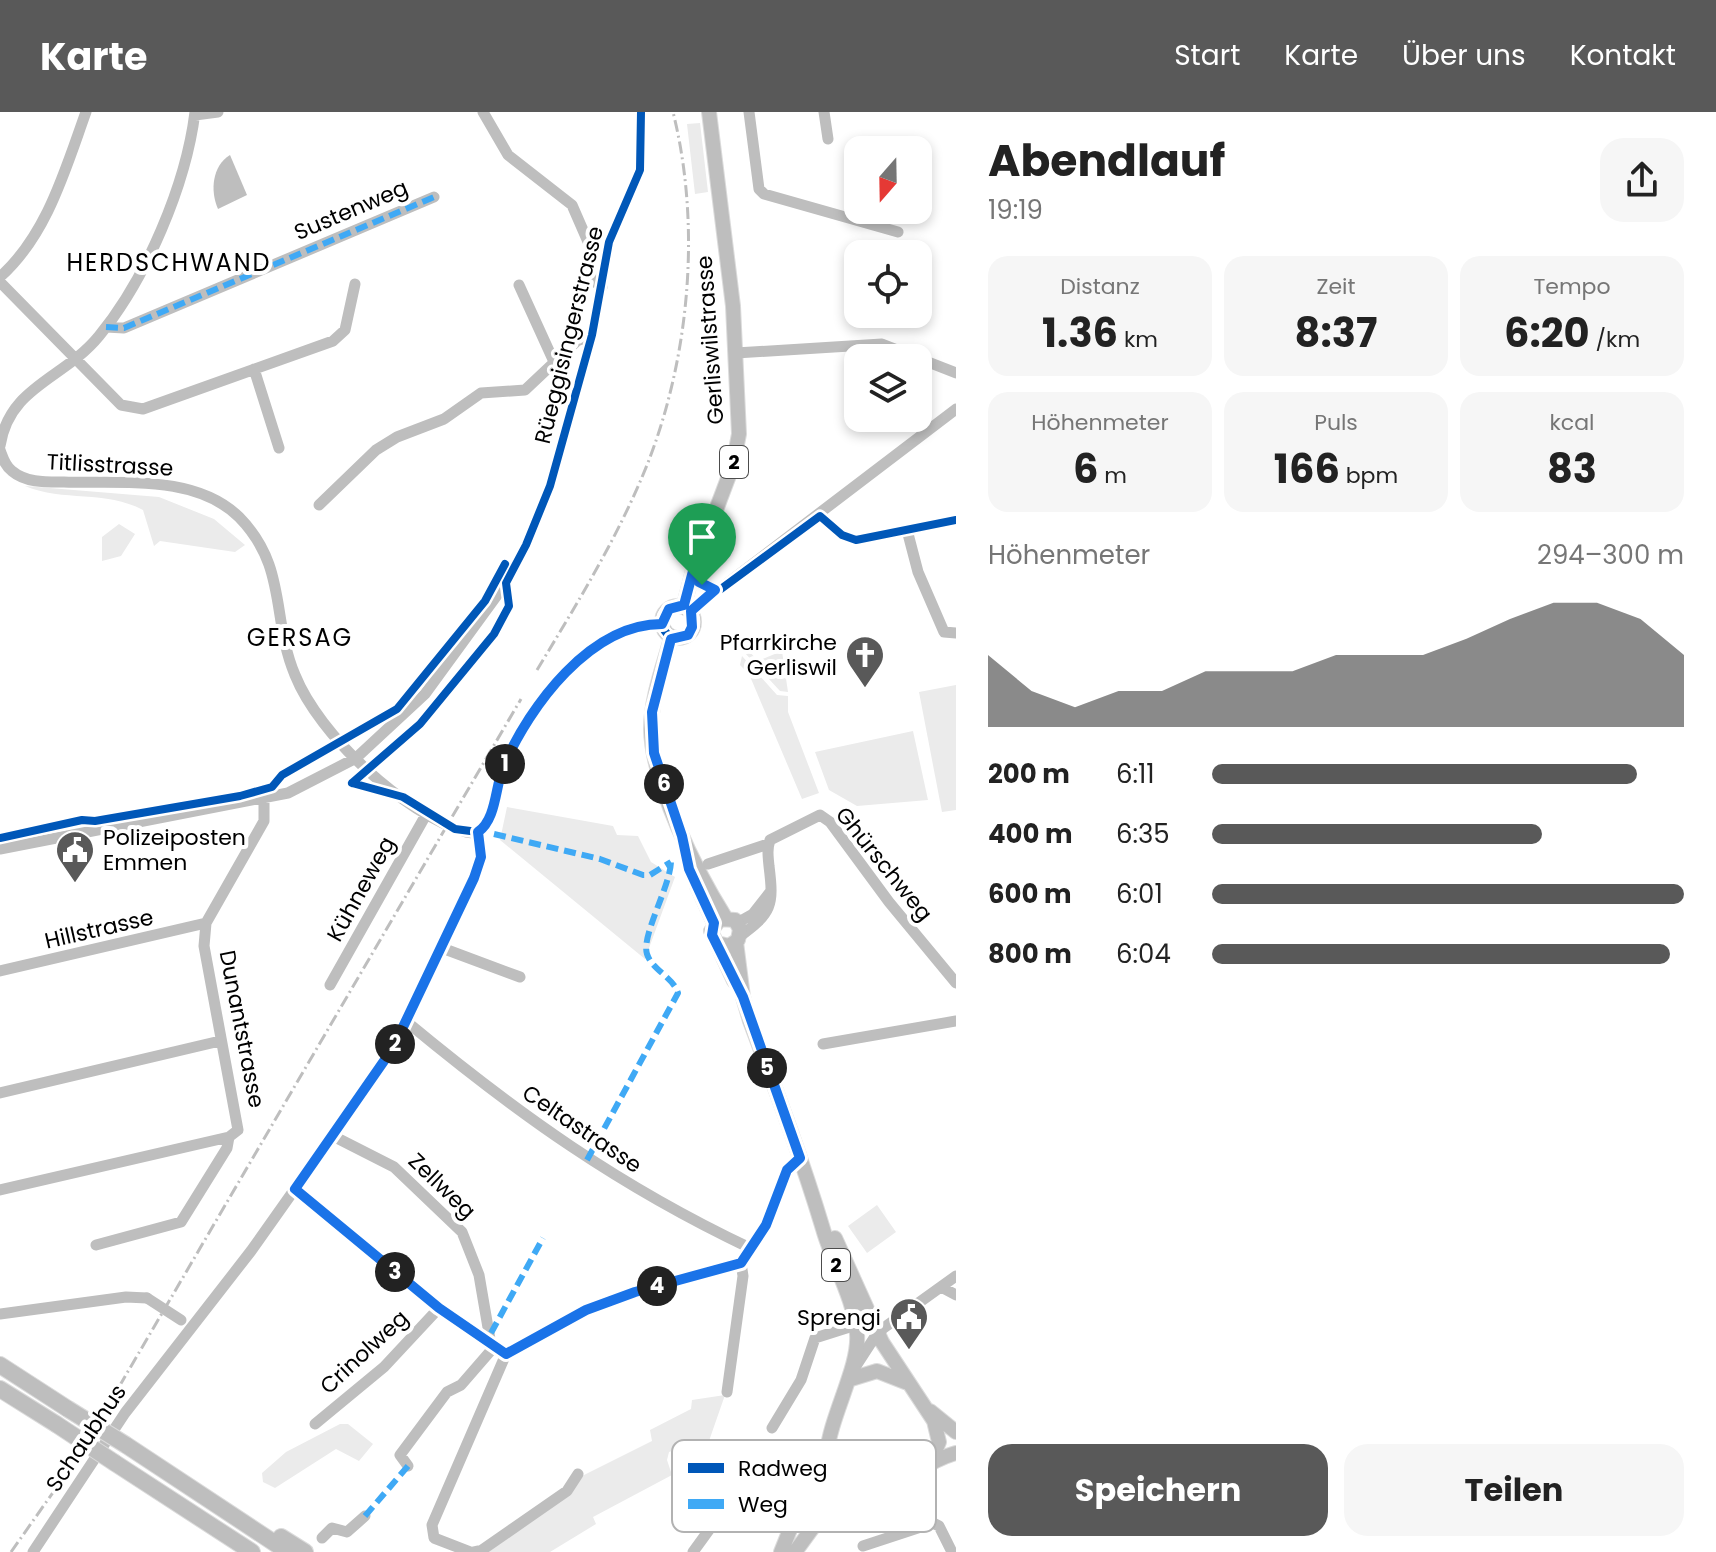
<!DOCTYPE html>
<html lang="de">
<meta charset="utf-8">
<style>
:root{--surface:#fff;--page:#f6f6f6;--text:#222;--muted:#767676;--accent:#595959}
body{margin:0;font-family:Poppins,sans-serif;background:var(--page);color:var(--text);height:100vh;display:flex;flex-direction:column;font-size:30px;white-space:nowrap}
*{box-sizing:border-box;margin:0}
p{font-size:26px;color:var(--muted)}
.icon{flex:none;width:44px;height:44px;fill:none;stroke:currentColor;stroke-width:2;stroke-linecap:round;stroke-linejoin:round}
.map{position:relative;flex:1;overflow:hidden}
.details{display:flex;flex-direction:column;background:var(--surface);width:760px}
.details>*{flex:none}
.needle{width:52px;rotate:200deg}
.fabs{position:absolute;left:844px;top:24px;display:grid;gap:16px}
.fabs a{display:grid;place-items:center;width:88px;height:88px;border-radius:16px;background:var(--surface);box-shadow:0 4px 12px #0003;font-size:40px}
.pin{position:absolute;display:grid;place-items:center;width:68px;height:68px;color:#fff;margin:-82px -34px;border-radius:50% 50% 50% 0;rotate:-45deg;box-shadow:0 0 8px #0007}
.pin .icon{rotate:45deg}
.km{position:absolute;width:40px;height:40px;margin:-20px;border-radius:50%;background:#222;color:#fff;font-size:22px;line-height:40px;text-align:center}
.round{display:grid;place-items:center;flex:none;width:84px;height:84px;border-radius:24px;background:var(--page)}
.overview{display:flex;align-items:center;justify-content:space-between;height:136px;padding:0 32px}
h1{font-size:44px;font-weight:700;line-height:60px}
.metrics{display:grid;grid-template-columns:repeat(3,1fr);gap:12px;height:136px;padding:8px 32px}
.metrics div{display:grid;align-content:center;border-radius:20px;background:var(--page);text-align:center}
.metrics b{font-size:40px;font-weight:700}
.metrics small{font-size:22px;font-weight:400}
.metrics p{font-size:22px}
.chart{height:224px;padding:16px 32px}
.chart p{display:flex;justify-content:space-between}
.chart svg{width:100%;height:144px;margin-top:8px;fill:var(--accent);opacity:.7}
.primary-button{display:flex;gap:16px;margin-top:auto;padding:16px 32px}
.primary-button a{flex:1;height:92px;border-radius:24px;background:var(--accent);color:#fff;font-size:32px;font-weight:700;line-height:92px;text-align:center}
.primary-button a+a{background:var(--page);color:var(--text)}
ul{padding:0 32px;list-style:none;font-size:26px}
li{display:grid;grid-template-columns:128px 96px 1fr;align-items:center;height:60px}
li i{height:20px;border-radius:10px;background:var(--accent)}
header{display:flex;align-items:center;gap:48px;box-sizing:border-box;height:112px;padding:0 40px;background:var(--accent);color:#fff}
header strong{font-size:38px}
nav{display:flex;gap:44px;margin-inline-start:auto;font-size:28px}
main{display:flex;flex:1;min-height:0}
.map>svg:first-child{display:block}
.green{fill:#ebebeb}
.water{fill:#bebebe}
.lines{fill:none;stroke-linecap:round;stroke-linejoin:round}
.major-casing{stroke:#dbdbdb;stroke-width:16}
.highway-casing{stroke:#dbdbdb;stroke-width:18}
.minor{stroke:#bebebe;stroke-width:11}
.major{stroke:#bebebe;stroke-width:14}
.highway{stroke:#bebebe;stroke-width:16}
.rail{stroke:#bebebe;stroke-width:3;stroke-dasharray:12 4 2 4;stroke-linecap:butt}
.highway-bridge-casing{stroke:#dbdbdb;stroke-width:18;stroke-linecap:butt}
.minor-bridge{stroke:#bebebe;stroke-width:11}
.highway-bridge{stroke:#bebebe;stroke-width:16}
.quiet{stroke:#3fa9f5;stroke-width:6;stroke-dasharray:12 6;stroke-linecap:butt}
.cycleway-casing{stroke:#fff;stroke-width:13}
.cycleway{stroke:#0057b8;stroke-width:8}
.route-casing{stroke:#fff;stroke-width:16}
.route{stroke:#1a73e8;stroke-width:10}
.labels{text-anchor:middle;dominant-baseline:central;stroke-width:8;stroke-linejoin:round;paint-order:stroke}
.shield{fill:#fff;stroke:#4c4c4c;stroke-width:2}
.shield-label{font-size:20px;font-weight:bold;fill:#000}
.street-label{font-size:22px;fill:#000;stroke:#fff}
.poi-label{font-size:22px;fill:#000;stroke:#fff;text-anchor:end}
.neighbourhood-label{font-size:24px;letter-spacing:2px;fill:#000;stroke:#fff}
.key{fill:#fff;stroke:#b2b2b2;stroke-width:2}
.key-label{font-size:22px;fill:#000}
</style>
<header>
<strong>Karte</strong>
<nav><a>Start</a><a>Karte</a><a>Über uns</a><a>Kontakt</a></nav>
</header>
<main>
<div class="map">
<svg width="956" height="1440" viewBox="0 0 956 1440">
<rect width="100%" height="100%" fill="#fff"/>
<path class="green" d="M700,11L708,80L695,82L687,12Z
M25,374L159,385L214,407L245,433L235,440L160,429L154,434L143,398C106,378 63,390 25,374Z
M119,412L135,422L121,444L102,449V425Z
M748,538L758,549L782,539L788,580L780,579L745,541Z
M742,544L777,583L788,584V600L819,681L802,687L749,562L740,553Z
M956,573V698L942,700L919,580Z
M913,619L928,688L857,694L829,678L815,640Z
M507,695L613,714L617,723L638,724L651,750L675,765L645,847L500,728Z
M877,1093L896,1120L867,1141L848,1114Z
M725,1283L702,1349L688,1333L669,1340L667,1348L672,1363L593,1405L596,1412L550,1440H486L572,1380L582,1364L652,1329L650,1318L691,1297L692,1288Z
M340,1312H348L373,1332L359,1349L336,1337L275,1376L263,1370L262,1361L286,1340Z"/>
<path class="water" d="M230,43L247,83L218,97C210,79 212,54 230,43Z"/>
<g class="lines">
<g class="major-casing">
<path id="major" d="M684,493L693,459L733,353L739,322L733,194L709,0
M662 510a16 16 0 1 1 32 0a16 16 0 1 1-32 0Z
M671,527C663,555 651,587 651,617C652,671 696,759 725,805
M697,774L714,811
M736,830L743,885L750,909C776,978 802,1047 823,1117C833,1152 854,1186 857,1222C861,1269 796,1355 845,1380C887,1388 918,1351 956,1341
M717,831L729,834L738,828L740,817L735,808L720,807L711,819L734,869
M835,1126L882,1230L934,1309L939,1330L931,1349
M851,1267L877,1259L905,1270
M930,1299L956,1320
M781,1440L822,1338
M795,1440L822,1403L860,1382"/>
</g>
<g class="highway-casing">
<path id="highway" d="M0,1253L68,1297
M0,1277L56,1312
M126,1333L288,1440
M115,1351L252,1440
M281,1425L305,1440"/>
</g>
<path class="minor" d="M483,0L508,43L572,93L589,132L591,167L602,175
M749,0L759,77L764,82L898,120
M824,0L828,27
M195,3L218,0
M0,165C47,123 65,58 86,0
M0,170L121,293L143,297L333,229L345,218L355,172
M519,173L555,252
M106,215L124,216L434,85
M736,241L882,232L956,261
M254,257L279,336
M0,334C9,274 64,267 99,224C146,167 186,73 195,0
M0,338C3,346 5,354 12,359C26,371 47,370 64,370C121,372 195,362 239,405C288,455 271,506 295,563C319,623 404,702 466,720L473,721L485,715C494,696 496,675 503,655C527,595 590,512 662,512
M319,393L376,338L397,325L444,307L481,281L525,278L577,229L592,223
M820,404L842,423L856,428L956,408
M907,418L918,460L944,520L956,521
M693,459L702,473L715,478
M691,499L956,297
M0,737L288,681L356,646L425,582L506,471L526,433L550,374L592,223L609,130L640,58L641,0
M708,752L768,732
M737,811L753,802L771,779
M739,825C772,801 774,794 769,754C768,744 767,737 770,728L820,703L830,710L889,790L956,871
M442,836L520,865
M0,859L206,811
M330,873L427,701
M407,910C518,1002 619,1074 750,1136
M823,932L956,909
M0,981L220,929
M333,1024L394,1055L462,1120L479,1163L491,1233
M295,1077L439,1196L506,1242L586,1198L635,1180L741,1151L766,1113L787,1058L800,1046
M0,1078L229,1025
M96,1133L181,1110L227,1036L229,1025L238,1018L204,834L206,811L264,709V689
M941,1175L956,1183
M0,1202L126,1185L147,1186
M854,1257L878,1220L956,1164
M727,1280L743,1164L741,1151
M315,1312L384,1255L439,1196
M772,1316L801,1268L815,1226L856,1213
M408,1354L400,1343L447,1280L461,1273L494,1235
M322,1426L332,1416L347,1420L365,1404
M863,1434L933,1411L939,1414L952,1440
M33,1440L125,1301L251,1139L372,968L407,910L474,766L481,745L478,720
M470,1440L434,1426L432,1413L506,1242
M473,1440L482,1438L567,1379L578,1362
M693,1440L738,1378"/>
<use href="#major" class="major"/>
<use href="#highway" class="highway"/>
<path class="rail" d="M537,558C578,490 620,422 649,348C690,241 701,112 673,0
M11,1440L78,1345L521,587"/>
<g class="highway-bridge-casing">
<path id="highway-bridge" d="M68,1297L126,1333
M56,1312L115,1351"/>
</g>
<path class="minor-bridge" d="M147,1186L181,1208"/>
<use href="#highway-bridge" class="highway-bridge"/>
<path class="quiet" d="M106,215L124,216L434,85
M494,722L600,747L643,763H650L671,750
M587,1048L678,881C673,865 652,858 647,842C641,824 670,775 671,750
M491,1221L543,1126
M365,1404L408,1354"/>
<g class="cycleway-casing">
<path id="cycleway" d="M662 510a16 16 0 1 1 32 0a16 16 0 1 1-32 0Z
M691,499L820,404L842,423L856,428L956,408
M352,671L420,612L494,522L509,494L506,471L526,433L550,374L592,223L609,130L640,58L641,0
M352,671L403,685L455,717L478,720C496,708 495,677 502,658C524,597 591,512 662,512
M0,726L82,708L95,709L240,684L272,675L282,663L397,597L485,489L505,452"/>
</g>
<use href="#cycleway" class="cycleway"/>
</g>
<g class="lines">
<g class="route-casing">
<path id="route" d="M693,459L699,470L715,478L691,499L692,515L688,523L671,527L652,600L654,641L682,724L689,757L714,811L712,823L743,885L800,1046L787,1058L766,1113L741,1151L635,1180L586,1198L506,1242L439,1196L295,1077L393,936L474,766L481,745L478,720C497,707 495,673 504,653C530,594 590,512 662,512L669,497L684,493Z"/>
</g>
<use href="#route" class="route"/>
</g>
<defs>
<g id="church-pin" transform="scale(2)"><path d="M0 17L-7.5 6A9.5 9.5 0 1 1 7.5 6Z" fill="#595959" stroke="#fff"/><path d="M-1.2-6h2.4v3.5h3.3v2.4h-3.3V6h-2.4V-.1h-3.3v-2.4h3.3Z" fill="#fff"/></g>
<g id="civic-pin" transform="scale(2)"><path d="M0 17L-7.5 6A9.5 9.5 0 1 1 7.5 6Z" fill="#595959" stroke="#fff"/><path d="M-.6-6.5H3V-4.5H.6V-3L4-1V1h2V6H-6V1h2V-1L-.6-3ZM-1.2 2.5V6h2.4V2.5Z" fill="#fff"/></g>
</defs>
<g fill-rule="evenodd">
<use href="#church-pin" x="865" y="543"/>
<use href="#civic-pin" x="75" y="738"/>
<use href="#civic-pin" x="909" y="1205"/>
</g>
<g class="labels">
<g class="shield">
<rect x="720" y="334" width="28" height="32" rx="6"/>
<rect x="822" y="1137" width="28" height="32" rx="6"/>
</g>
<g class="shield-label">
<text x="734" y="350">2</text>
<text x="836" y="1153">2</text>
</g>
<g class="street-label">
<text transform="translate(351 98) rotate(-23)">Sustenweg</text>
<text transform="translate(569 223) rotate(-76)">Rüeggisingerstrasse</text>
<text transform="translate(710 228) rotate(-94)">Gerliswilstrasse</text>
<text transform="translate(110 353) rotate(3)">Titlisstrasse</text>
<text transform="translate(884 752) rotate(51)">Ghürschweg</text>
<text transform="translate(361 777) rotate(-61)">Kühneweg</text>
<text transform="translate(99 817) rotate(-13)">Hillstrasse</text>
<text transform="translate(242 917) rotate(79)">Dunantstrasse</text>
<text transform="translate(582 1017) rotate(34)">Celtastrasse</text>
<text transform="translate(442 1074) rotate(44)">Zellweg</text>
<text transform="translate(364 1240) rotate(-43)">Crinolweg</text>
<text transform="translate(86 1326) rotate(-56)">Schaubhus</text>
</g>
<g class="poi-label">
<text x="837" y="530">Pfarrkirche<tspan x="837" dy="25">Gerliswil</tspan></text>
<text x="103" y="725" text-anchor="start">Polizeiposten<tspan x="103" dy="25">Emmen</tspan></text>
<text x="881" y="1205">Sprengi</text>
</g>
<g class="neighbourhood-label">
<text x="169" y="150">HERDSCHWAND</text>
<text x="300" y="525">GERSAG</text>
</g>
</g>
<rect x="672" y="1328" width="264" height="92" rx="12" class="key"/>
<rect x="688" y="1351" width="36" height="10" fill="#0057b8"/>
<rect x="688" y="1387" width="36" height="10" fill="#3fa9f5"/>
<g class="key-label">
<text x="738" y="1364">Radweg</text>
<text x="738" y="1400">Weg</text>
</g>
</svg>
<div class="fabs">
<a><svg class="needle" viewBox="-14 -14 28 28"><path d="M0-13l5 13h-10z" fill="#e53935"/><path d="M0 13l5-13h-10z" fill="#767676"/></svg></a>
<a><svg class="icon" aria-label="locate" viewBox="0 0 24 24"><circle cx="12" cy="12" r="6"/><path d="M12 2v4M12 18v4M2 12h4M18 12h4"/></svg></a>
<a><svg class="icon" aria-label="layers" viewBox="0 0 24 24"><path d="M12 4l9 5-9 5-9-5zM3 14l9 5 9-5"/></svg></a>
</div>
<div class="pin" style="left:702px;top:473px;background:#1e9e55"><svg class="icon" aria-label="arrive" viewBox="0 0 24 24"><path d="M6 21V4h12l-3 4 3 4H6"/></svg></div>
<b class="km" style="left:505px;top:652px">1</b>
<b class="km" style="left:395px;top:932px">2</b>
<b class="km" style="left:395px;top:1160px">3</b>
<b class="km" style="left:657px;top:1174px">4</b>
<b class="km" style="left:767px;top:956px">5</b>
<b class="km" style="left:664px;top:672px">6</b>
</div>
<section class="details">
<div class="overview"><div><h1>Abendlauf</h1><p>19:19</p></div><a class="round"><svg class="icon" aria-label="share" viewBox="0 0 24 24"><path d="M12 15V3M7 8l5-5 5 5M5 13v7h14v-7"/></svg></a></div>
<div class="metrics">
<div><p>Distanz</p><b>1.36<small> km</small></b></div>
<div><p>Zeit</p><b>8:37</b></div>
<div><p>Tempo</p><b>6:20<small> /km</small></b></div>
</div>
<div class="metrics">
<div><p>Höhenmeter</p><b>6<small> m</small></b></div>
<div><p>Puls</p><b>166<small> bpm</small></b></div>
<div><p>kcal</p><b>83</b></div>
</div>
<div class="chart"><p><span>Höhenmeter</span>294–300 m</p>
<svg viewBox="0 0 160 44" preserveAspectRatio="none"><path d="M0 44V22L10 33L20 38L30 33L40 33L50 27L60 27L70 27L80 22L90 22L100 22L110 17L120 11L130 6L140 6L150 11L160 22V44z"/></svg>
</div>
<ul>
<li><b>200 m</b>6:11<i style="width:90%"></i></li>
<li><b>400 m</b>6:35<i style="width:70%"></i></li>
<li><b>600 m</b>6:01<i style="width:100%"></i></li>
<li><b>800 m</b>6:04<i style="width:97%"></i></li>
</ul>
<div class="primary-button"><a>Speichern</a><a>Teilen</a></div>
</section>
</main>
